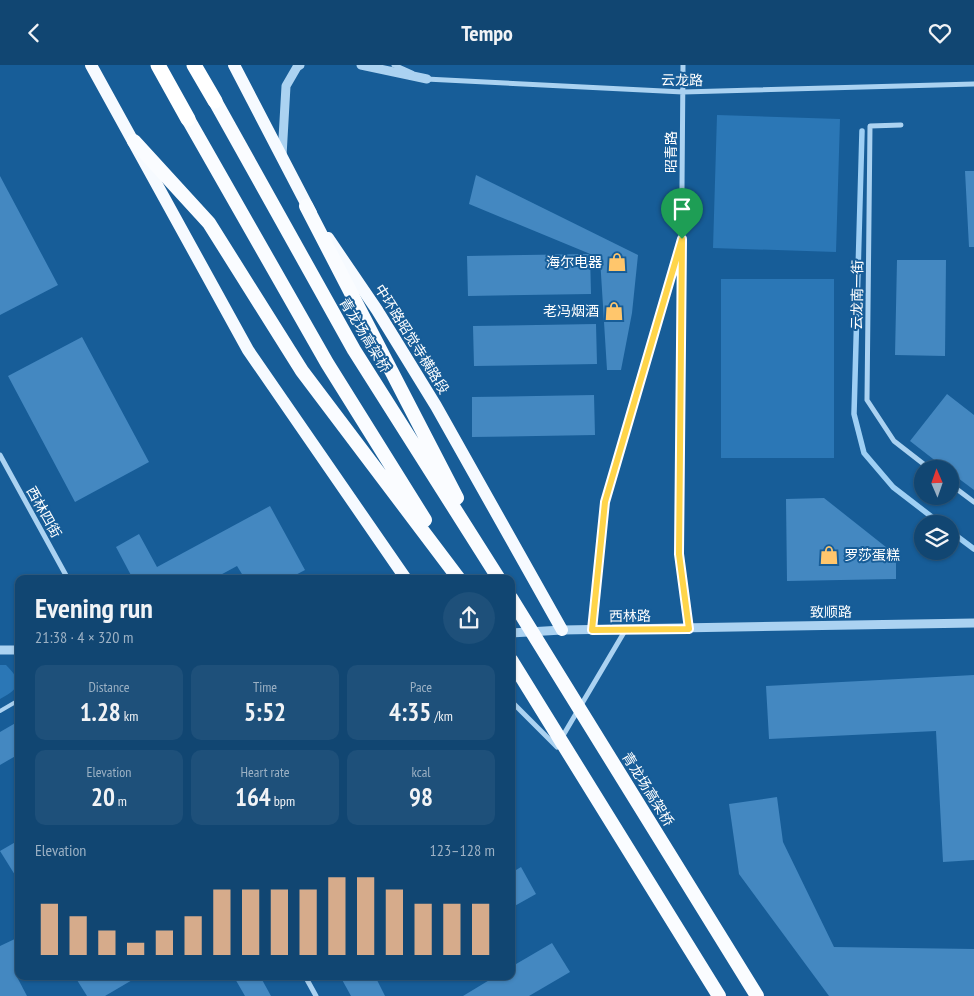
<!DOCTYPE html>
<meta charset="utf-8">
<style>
:root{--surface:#114672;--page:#1e507a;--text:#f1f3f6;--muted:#9cb1c4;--line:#305e84;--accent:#d6ab8b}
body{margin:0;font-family:"PT Sans Narrow","Noto Sans SC",sans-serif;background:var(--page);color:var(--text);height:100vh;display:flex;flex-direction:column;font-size:19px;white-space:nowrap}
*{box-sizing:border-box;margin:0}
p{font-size:16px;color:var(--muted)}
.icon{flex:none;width:28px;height:28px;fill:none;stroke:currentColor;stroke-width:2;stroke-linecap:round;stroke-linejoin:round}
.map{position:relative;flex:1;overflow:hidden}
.side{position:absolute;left:15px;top:510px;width:500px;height:405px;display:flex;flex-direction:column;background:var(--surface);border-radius:10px;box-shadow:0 1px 4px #0004,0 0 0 1px var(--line)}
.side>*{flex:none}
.needle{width:32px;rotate:358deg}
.fabs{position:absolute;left:914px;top:395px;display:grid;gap:10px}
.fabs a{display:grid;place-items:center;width:45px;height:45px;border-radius:50%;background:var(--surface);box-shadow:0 1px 4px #0004,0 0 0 1px var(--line);font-size:25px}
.pin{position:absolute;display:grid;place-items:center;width:42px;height:42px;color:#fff;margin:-51px -21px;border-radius:50% 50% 50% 0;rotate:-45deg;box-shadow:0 0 5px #0007}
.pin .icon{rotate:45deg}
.round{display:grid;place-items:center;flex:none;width:52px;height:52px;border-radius:26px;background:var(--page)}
.overview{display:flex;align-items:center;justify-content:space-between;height:85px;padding:0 20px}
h1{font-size:28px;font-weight:800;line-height:38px}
.figures{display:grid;grid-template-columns:repeat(3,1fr);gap:8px;height:85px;padding:5px 20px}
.figures div{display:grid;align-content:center;border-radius:10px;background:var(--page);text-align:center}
.figures b{font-size:25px;font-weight:800}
.figures small{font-size:14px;font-weight:400}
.figures p{font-size:14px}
.chart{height:140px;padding:10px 20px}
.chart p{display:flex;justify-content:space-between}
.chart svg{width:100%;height:90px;margin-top:5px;stroke:var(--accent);stroke-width:6}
header{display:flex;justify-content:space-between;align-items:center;height:65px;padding:0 20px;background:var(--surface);font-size:22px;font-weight:800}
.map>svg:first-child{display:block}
.green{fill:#2b77b6}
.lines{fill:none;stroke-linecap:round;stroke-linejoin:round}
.stream{stroke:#9ecff4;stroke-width:5.5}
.building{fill:#4488c1}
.path{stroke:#abd2f1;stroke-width:3;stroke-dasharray:2.5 4;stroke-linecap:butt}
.service{stroke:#abd2f1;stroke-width:4}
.minor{stroke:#abd2f1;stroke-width:5}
.tertiary{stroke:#abd2f1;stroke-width:9}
.primary{stroke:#f6faff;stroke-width:12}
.trunk{stroke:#fafcff;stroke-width:14}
.motorway{stroke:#fff;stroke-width:15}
.trunk-bridge{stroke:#fafcff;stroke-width:14}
.route-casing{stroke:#fff;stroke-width:10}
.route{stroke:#ffd54a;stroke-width:6}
.labels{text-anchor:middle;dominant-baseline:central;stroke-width:4;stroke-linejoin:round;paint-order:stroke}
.street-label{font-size:14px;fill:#fff;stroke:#175d98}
.poi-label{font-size:14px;fill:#fff;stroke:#175d98;text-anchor:end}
</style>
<header><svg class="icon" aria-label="back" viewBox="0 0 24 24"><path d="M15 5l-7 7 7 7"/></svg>Tempo<svg class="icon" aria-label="heart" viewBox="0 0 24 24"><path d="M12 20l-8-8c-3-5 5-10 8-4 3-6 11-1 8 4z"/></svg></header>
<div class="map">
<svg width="974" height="931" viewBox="0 0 974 931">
<rect width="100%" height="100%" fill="#175d98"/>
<path class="green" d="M717,50L840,54L836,187L713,183Z
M721,214H834V393H721Z
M0,600H6C23,617 20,623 0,634Z"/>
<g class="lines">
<path class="stream" d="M862,66L854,349L864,388L893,422L941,459
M950,466L974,484"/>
</g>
<path class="building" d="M965,106H974V182H969Z
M476,110L638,190L632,248L621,305H607L600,193L469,139Z
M0,111L58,220L0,250Z
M590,189L591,229L468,231L467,191Z
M897,195H946L945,291L895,290Z
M596,259L597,299L474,301L473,261Z
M82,272L149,397L75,437L8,311Z
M947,329L974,350V425L950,407V404H946L910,376Z
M594,330L595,370L472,372V332Z
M824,433L896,490V514L787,516L786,434Z
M270,441L305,505L288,514H245L237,501L213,514H133L116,482L139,469L157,502Z
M974,610V795L943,797L936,666L769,674L766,621Z
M19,656V689L0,700V667Z
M777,732L783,777L834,882L974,884V931H829L739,809L729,739Z
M19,775V808L15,810L0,786Z
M521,802L536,829L511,843V808Z
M19,872V908L16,910L27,931H0V881Z
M552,878L570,907L529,931H463L496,911H511V902Z
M83,911H139L105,931H87L77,915Z
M235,911H260L271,931H245L234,912Z
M340,911H375L385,931H351Z"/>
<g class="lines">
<path class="path" d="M594,551L605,437L669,217"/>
<path class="service" d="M0,646L19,635"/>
<path class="minor" d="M394,0L412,8
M683,0L679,489L689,563
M426,14L683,27L974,19
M901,60L870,61L867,335L894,376L930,404
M0,390L68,514
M950,419L974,437
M511,636L557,682
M561,674L626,564
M305,911L316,931"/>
<path class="tertiary" d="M361,0L427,14
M282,91L286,21L297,2L300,0
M511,568L562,565L974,558
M0,585H19"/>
<path class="primary" d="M91,0L248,285L406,514
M234,0L311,148
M328,173L377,245L436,341L562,565"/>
<path class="trunk" d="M215,36L354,285L499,514
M188,54L327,298L425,455
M134,76L209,158L302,306L459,514
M306,141L457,433"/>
<path class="motorway" d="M158,0L188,54
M194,0L215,36"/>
<path class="trunk-bridge" d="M511,533L757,931
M511,595L719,931"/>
</g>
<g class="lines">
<g class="route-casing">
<path id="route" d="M682,174L679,489L689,564L592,565L605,437Z"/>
</g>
<use href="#route" class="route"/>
</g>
<defs>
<g id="shop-bare" transform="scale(1.5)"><path d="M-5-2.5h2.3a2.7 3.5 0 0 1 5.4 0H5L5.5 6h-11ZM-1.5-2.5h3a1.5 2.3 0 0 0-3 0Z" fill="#ffc66c" stroke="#175d98" stroke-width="2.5" paint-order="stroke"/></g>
</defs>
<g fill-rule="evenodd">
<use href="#shop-bare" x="617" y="197"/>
<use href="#shop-bare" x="614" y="246"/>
<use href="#shop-bare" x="829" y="490"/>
</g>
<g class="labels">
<g class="street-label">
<text transform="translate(682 15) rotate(1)">云龙路</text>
<text transform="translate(671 87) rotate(-90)">昭青路</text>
<text transform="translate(857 230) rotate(-89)">云龙南一街</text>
<text transform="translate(365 270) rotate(59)">青龙场高架桥</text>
<text transform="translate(412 274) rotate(58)">中环路昭觉寺横路段</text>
<text transform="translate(44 447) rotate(61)">西林四街</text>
<text transform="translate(831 547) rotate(-1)">致顺路</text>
<text transform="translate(630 551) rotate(-1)">西林路</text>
<text transform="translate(648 724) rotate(58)">青龙场高架桥</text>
</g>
<g class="poi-label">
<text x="602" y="197">海尔电器</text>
<text x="599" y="246">老冯烟酒</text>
<text x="844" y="490" text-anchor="start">罗莎蛋糕</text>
</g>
</g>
</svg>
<div class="fabs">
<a><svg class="needle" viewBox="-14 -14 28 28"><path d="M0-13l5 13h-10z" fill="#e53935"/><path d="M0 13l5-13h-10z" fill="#9cb1c4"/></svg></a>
<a><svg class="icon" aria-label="layers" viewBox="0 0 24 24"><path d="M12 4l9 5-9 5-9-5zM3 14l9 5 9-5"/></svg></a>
</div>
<div class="pin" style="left:682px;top:174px;background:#1e9e55"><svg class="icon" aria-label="arrive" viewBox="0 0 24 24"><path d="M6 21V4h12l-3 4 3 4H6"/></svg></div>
<section class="side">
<div class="overview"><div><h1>Evening run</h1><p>21:38 · 4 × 320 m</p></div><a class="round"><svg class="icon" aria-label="share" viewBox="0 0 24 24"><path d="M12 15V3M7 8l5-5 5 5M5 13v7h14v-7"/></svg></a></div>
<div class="figures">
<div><p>Distance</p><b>1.28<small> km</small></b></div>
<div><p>Time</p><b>5:52</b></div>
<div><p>Pace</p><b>4:35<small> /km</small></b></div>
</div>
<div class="figures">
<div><p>Elevation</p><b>20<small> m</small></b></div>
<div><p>Heart rate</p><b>164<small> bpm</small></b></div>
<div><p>kcal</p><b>98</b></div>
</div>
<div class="chart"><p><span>Elevation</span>123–128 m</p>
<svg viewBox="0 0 160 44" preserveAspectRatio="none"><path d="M5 44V19M15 44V25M25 44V32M35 44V38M45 44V32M55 44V25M65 44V12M75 44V12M85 44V12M95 44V12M105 44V6M115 44V6M125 44V12M135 44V19M145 44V19M155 44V19"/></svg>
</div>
</section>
</div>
